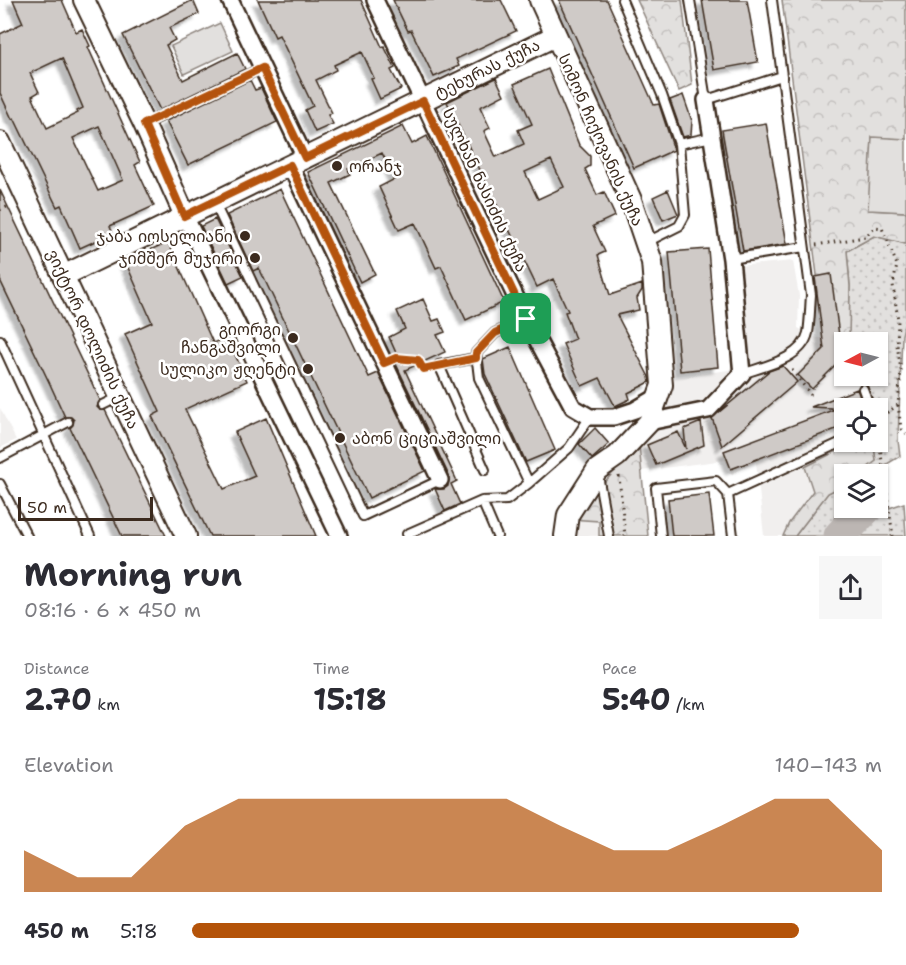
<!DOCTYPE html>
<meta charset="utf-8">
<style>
:root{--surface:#fff;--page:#f7f7f7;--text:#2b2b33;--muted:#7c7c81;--accent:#b45309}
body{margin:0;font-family:"Shantell Sans","Noto Sans Georgian",sans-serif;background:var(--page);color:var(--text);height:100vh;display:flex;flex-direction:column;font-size:22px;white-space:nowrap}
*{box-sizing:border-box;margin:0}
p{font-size:20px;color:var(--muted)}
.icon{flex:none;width:33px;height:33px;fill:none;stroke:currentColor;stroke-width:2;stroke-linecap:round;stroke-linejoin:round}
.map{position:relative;height:536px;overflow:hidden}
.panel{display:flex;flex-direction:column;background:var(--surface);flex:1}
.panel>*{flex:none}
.needle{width:39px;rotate:263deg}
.buttons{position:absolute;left:834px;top:332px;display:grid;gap:12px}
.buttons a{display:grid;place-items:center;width:54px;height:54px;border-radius:0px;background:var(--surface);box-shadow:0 2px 4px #0004;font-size:30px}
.scale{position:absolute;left:18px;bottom:15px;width:135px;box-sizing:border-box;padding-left:6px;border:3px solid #3b2a1e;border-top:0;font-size:16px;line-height:21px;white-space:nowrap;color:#3b2a1e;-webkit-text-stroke:4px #fff;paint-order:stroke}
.pin{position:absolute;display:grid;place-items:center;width:51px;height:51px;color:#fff;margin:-26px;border-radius:12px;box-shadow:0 3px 9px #0006}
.round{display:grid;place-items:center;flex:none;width:63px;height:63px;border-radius:0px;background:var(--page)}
.summary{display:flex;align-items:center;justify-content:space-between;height:102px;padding:0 24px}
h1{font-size:33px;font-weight:700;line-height:45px}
.figures{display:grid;grid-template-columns:repeat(3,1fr);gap:9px;height:102px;padding:6px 24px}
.figures div{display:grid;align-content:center}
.figures b{font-size:30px;font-weight:700}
.figures small{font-size:16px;font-weight:400}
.figures p{font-size:16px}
.chart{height:168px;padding:12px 24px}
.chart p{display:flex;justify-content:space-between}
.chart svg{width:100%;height:108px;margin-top:6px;fill:var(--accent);opacity:.7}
ul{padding:0 24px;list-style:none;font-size:20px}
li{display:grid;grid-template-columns:96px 72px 1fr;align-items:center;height:45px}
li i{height:15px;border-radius:8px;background:var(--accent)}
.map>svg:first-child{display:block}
.built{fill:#f1efee}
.grass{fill:url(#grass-dots);stroke:#8e857e;stroke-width:1.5}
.forest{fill:url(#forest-crowns);stroke:#8e857e;stroke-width:1.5}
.garden{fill:#e2e0de;stroke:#8e857e;stroke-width:1.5}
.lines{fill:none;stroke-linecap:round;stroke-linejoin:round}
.stream{stroke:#887e77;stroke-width:5}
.river{stroke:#bcb6b3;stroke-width:33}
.building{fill:#cfcac7;stroke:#3b2a1e;stroke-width:1.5;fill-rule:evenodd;filter:url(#shadow)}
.service-casing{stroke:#3b2a1e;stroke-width:12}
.minor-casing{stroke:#3b2a1e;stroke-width:20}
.tertiary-casing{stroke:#3b2a1e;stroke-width:24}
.path{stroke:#3b2a1e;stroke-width:3;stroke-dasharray:1.5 4.5;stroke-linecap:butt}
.service{stroke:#fff;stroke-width:8}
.minor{stroke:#fff;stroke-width:15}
.tertiary{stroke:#fff;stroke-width:20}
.route-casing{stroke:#fff;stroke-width:12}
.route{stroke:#b45309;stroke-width:8}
.poi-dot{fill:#3b2a1e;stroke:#fff;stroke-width:2}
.labels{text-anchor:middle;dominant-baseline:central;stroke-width:5;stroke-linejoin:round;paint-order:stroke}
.street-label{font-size:16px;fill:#3b2a1e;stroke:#fff}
.poi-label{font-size:16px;fill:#3b2a1e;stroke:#fff;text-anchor:end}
</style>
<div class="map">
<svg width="906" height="536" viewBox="0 0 906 536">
<defs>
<pattern id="grass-dots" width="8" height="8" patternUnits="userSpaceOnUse" patternTransform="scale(1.5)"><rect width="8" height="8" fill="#e2e0de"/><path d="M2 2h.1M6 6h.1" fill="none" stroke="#c3c0be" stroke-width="1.8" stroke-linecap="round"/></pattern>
<pattern id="forest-crowns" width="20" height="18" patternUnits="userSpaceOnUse" patternTransform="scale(1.5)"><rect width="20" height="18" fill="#e2e0de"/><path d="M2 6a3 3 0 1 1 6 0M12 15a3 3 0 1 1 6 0" fill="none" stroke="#c3c0be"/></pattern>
<filter id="shadow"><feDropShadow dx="-5.5" dy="5.5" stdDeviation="1.5" flood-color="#0004"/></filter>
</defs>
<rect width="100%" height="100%" fill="#fff"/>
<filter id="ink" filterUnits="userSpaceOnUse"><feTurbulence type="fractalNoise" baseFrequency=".0167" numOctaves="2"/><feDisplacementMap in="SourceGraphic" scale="12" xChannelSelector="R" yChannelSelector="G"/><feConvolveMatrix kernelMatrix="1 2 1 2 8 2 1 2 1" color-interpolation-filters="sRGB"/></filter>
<g filter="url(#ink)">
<path class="built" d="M793,261L799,296L798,328L817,338L849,339L848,342H844V357L842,368L844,369V375H855L862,379L874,403L873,408H844V441H857L805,467L813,491L789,523L783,536H764L756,462L732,474L725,460L641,471L639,445L664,414L668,378L729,370L747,340L738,266Z
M0,408L16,440L0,448Z
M571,520L599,521V536H569Z"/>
<path class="grass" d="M874,236L906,244V318L902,335L898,440L900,456L871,474H859L876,461L873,441H878V408H873C873,397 865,380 855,375H878V342H848L850,286L847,251Z
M844,485V505L836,514L827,536H795L828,493Z
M904,503L906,536H850C859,515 884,510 904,503Z"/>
<path class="forest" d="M637,0H682L692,85L679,91Z
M782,0H906V139L872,138L869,210L906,212V244L874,236L847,251L850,286L849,339L825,338Z
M857,441H873L876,461L859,474H844V485L828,493L795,536H783L789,523L813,491L805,467Z
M639,445L648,536H599V521L570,519Z"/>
<path class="garden" d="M220,23L233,51L184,74L171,46Z
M872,137L906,139V212L868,210Z"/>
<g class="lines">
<path class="stream" d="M841,508L854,519"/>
<path class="river" d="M840,536L867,507"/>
</g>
<path class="building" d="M13,0H62L76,32L82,29L90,46L88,47L140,162L135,165L154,206L110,226L113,233L80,248L61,205L57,207L14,118L12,119L0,93V34L23,23ZM62,58L83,108L77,111L78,113L47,128L32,96L39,92L30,73ZM99,126L123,180L98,191L73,138Z
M193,0L199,14L169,28L175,40L166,45L183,80L237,53L245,69L160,110L123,35Z
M258,0H361L382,47L384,46L395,68L391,70L401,89L380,99L371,79L374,78L362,52L334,65L336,70L316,80L332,113L328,115L333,124L315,132L305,110L313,106L279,35L275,37Z
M393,0H501L516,31L456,59L459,66L434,77L411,30L408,31Z
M559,0H607L654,105L659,104L674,150L634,168Z
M702,0H747L758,62L714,70Z
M548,69L579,145L590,156V166L585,169L597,195L604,192L615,216L593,226L605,252L598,255L610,295L642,284V290L637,298L639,310L617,315L649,377L650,382L628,393L630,399L615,406L600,378L582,386L563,344L575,339L565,312L568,311L553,279L537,287L447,102L496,78L504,95L480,107L490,128L484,131L496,157L524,144L518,130L532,124L514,84ZM551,160L564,187L538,199L525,172Z
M250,80L255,90L261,88L277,122L188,165L166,121Z
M683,95L692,121L691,135L683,137L670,100Z
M766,123L787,244L743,251L722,130Z
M403,126L412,144L427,136L504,302L466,320L441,266L436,268L415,223L399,230L379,187L395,179L382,153L348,169L350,174L331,183L375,274L360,282L308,172Z
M280,189L369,377L378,373L425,471L369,498L259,268L253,271L227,215Z
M0,190L100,400L97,407L100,410H105L166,536H122L70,428L73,425L74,420L71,417H65L49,382L0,280Z
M668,190L678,214L663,220L653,197Z
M215,219L243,276L228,283L201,226Z
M168,242L213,343L227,337L247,381L185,409L224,489L255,476L235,432L266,418L316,536H210L152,416L160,412L125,334L152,322L125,261Z
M708,249L718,367L680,371L669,252Z
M831,274L842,359L812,389L798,375L824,349L815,277Z
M423,299L433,321L439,319L445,332L437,335L445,352L405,370L457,481L451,484L460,504L445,511L435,489H444L448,486L449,476L396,364L400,362L389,337L405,329L397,311Z
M510,347L555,450L526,462L485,374L483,359Z
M783,366L797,382L722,446L712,418L769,371Z
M857,389L864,408H844V426L731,469L724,451L833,410L831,408L811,407Z
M701,422L704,445L656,465L647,445L678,432L686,449L684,429Z
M595,428L609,444L592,459L579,444Z
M709,494L714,536H672L668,499Z"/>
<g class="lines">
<g class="service-casing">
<path id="service" d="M622,0L662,95L679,144L712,137
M690,0L706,100L782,76
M145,124L262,68
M215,204L363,516L440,480
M647,242L679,226L685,215L679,144
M731,259L804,247
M0,340L90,536
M476,358L439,365L485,470
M742,374C764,366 802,359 808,333C810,321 810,307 811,295L772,0
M863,389L870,408
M103,405L119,397
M0,458L68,422
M598,475L609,536
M529,483L569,448L590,417
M0,484L27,536
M728,494L844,441
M482,501L507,500L529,483L479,378L476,353L495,333L526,319
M408,536L407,534L482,501L497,536
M661,536L656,488L716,481L728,494L733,536"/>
</g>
<g class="minor-casing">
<path id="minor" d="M230,0L305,158
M375,0L526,319L573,407L590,417H614L635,410L659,396
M290,165L440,480
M185,216L339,536
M649,422L708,410L742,374L731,259L706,100"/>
</g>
<g class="tertiary-casing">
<path id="tertiary" d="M84,0L144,124L185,216
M540,0L631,200L652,262L662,385L649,422L617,456L597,470L568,515L565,536
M0,142L186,536
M63,276L555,36"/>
</g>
<path class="path" d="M0,210L9,206
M816,245L865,237L875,227L882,228L897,265L893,285L898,320L897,345L901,370L898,405L882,416
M400,358L418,360L423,369L427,368
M792,370L811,395
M898,405L901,428L906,434
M878,434L893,536
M619,476L625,536"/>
<use href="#service" class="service"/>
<use href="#minor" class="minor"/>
<use href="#tertiary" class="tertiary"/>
</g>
</g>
<g class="lines" filter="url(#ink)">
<g class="route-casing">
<path id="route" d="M262,68L305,158L423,101L526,319L495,333L476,353V358L423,369L418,360L396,358L384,363L290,165L184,216L144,124Z"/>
</g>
<use href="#route" class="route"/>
</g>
<g class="poi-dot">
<circle cx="337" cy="166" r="6"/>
<circle cx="245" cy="236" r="6"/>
<circle cx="255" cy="258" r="6"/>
<circle cx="293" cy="338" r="6"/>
<circle cx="308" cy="369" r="6"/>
<circle cx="340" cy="438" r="6"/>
</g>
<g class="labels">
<g class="street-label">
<text transform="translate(487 69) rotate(-26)">ტეხურას ქუჩა</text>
<text transform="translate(601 140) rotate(66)">სიმონ ჩიქოვანის ქუჩა</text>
<text transform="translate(485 190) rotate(65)">სულხან ნასიძის ქუჩა</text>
<text transform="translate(93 339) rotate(65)">ვიქტორ დოლიძის ქუჩა</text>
</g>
<g class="poi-label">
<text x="349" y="166" text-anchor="start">ორანჯ</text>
<text x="233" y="236">ჯაბა იოსელიანი</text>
<text x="243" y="258">ჯიმშერ მუჯირი</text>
<text x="281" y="329">გიორგი<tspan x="281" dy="18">ჩანგაშვილი</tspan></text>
<text x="296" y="369">სულიკო ჟღენტი</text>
<text x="352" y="438" text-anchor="start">აბონ ციციაშვილი</text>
</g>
</g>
</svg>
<div class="buttons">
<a><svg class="needle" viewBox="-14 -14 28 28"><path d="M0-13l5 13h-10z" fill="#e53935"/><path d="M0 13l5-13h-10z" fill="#7c7c81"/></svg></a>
<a><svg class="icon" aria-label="locate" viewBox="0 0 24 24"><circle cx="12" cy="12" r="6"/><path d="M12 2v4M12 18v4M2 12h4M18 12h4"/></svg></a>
<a><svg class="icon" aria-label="layers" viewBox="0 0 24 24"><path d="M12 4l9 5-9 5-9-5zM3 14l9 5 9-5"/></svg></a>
</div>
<div class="scale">50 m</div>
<div class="pin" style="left:526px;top:319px;background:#1e9e55"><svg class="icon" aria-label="arrive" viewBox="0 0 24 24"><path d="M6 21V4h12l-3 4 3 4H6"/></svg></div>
</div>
<section class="panel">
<div class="summary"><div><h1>Morning run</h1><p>08:16 · 6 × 450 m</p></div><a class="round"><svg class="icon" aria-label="share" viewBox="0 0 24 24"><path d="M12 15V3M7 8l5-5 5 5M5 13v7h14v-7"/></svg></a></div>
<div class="figures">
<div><p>Distance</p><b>2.70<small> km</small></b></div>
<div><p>Time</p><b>15:18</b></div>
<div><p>Pace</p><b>5:40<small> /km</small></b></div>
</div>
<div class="chart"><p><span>Elevation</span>140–143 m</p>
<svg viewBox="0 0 160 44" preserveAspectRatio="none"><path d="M0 44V27L10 38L20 38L30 17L40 6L50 6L60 6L70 6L80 6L90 6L100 17L110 27L120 27L130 17L140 6L150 6L160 27V44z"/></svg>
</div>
<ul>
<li><b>450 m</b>5:18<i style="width:88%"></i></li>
</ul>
</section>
